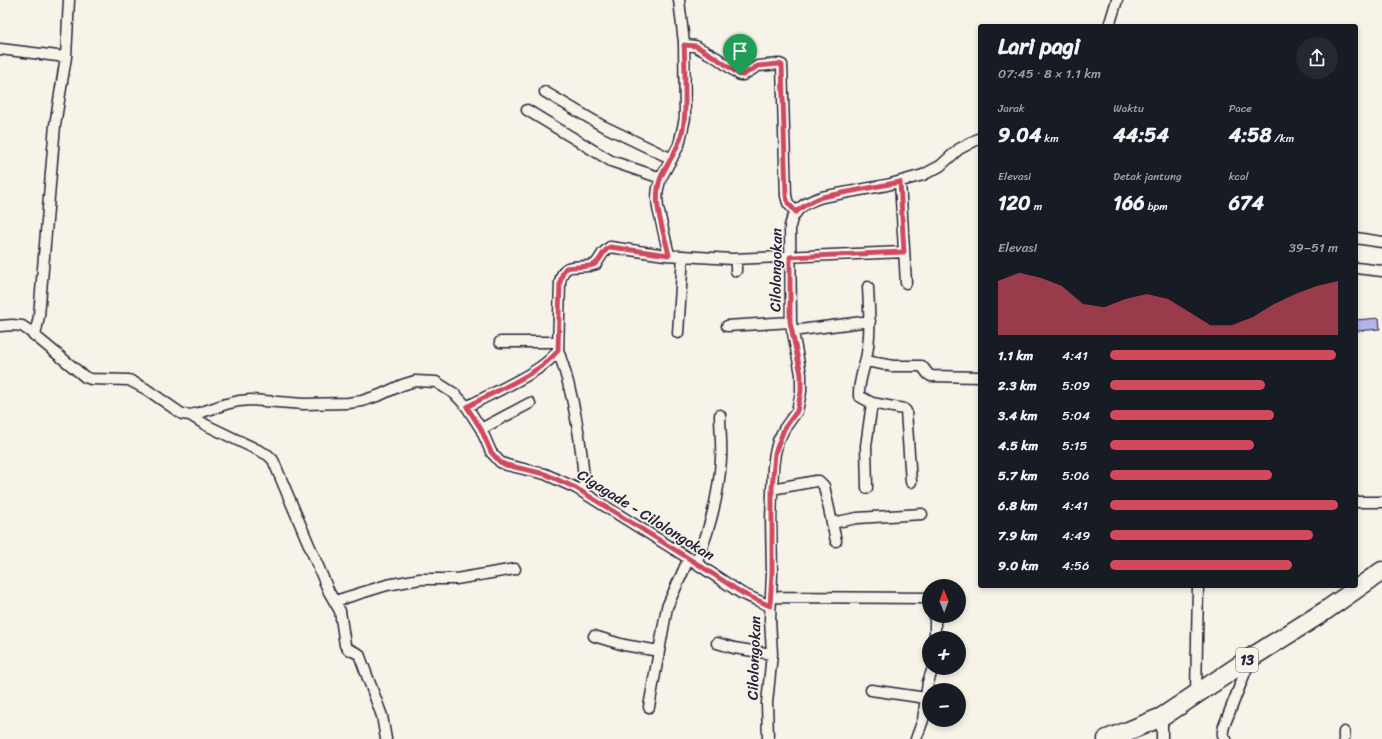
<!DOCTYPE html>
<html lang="id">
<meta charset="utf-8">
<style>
:root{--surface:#171b24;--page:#242831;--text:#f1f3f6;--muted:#9ea1a6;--accent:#d1495b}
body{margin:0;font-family:Sriracha,sans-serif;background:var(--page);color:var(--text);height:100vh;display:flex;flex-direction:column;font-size:15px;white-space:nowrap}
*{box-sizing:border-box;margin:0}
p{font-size:13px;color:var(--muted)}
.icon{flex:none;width:22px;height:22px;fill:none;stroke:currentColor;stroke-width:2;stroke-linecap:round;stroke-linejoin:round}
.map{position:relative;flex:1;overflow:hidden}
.panel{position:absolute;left:978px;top:24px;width:380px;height:564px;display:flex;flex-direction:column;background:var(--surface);border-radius:4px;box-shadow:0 2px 6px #0003}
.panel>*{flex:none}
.needle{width:26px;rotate:359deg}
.controls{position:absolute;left:922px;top:579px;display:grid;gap:8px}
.controls a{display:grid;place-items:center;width:44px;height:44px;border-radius:50%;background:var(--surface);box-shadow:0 2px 6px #0003;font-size:20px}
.pin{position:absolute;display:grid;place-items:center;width:34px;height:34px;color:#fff;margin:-41px -17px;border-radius:50% 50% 50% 0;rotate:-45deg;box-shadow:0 0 4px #0007}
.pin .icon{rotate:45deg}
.round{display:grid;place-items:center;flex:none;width:42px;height:42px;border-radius:21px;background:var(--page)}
.head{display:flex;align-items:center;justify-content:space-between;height:68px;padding:0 20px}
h1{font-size:22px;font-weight:700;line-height:30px}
.metrics{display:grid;grid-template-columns:repeat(3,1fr);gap:6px;height:68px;padding:4px 20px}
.metrics div{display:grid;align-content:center}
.metrics b{font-size:20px;font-weight:700}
.metrics small{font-size:11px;font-weight:400}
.metrics p{font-size:11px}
.chart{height:112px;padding:8px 20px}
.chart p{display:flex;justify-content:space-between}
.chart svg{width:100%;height:72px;margin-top:4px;fill:var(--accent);opacity:.7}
ul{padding:0 20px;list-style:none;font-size:13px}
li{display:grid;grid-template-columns:64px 48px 1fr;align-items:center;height:30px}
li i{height:10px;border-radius:5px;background:var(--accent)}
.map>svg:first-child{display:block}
.building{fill:#b2b5e7;stroke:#22223b}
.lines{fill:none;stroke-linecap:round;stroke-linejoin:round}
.street-casing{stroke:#22223b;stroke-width:13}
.highway-casing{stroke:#22223b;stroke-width:21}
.street{stroke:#f7f3e8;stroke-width:10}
.highway{stroke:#f7f3e8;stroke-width:18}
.route-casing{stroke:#fff;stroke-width:8}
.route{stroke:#d1495b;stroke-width:5}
.labels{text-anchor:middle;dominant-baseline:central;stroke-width:3;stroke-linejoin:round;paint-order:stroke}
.shield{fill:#f7f3e8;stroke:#62616f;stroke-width:1}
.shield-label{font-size:14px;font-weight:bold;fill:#22223b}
.street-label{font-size:15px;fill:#22223b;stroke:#f7f3e8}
</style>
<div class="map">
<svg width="1382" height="739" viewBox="0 0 1382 739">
<rect width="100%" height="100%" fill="#f7f3e8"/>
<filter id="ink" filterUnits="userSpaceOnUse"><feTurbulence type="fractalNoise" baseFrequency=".025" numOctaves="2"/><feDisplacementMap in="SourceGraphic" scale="8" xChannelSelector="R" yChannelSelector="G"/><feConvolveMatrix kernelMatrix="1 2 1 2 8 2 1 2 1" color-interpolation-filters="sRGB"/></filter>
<g filter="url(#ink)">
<path class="building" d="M1379,318L1380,329L1357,331L1356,320Z"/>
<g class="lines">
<g class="street-casing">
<path id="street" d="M1109,26L1117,0
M684,45L695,46L717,58L740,75H743L758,66L779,64L782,65L786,196L788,203L796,213
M0,49L66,57
M545,92L601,125L672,159
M527,110L611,161L661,178
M900,182L906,283
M1356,238L1382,242
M669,255L658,208L657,197L658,188L661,178L679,145L685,118L684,43L679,0
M736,259V271
M1356,268L1382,271
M868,287C869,309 871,331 867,353C865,367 858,382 859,396L872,403L904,409L906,411L911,482
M0,326L12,325L22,326L28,330L85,377L91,379L129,380L146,389L182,414L190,415L199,413L226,404L239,401L251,400L304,404L348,403L362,401L380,395L402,385L415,381L436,382L455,394L467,407L481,429L491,452L500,462L507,465L545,474L576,488L696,563L741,593L770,606
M727,326L791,322
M792,331L870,321
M678,333L683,256
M35,336L39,316L55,125L66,57L69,0
M500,342H558
M558,350C574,395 582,445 585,493
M866,361L893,366H922L928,374L931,376L980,377
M467,407C490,393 545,372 558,350L560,282C564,258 580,271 596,264L603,253L610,247L665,255L732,259L904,252
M190,415L206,425L262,452L268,455L273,460L329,592L340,611L345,645L348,649L359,654L382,716L386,739
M481,429L530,403
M867,488L866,446L872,403
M772,489L816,481H819L824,486L836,541
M1356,502H1382
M832,523L857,518L922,514
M696,563C710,529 719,495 721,459C722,444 720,430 720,415
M771,597L929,598
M335,601L387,585L420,579H456L515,569
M594,636L624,645L659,651
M935,638V616
M717,643L734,648L772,654
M871,690L926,698
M1196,695L1198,586
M649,707L667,607L689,558
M1162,717V739
M1344,732V739
M768,739L767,703L772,654L770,619L772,574L771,519L773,467L775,453L778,441L784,429L797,411L801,392V374L791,322L790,226C794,208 806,202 822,197L887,185L923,175L940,166L959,149L980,138
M916,739L923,720L928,682L933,668
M1226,739C1221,736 1223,731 1224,726L1250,660"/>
</g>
<g class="highway-casing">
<path id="highway" d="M1107,739L1128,731L1162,717L1252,657L1325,611L1382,571"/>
</g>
<use href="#street" class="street"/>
<use href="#highway" class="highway"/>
</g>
</g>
<g class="lines" filter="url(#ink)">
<g class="route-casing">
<path id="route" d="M684,45L696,46L716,58L740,75H743L758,66L779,64L782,65L786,196L788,203L796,212C804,205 812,201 822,197L900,182L904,252L790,257V322L801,374V392L797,411L784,429L775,453L772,489V574L770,606L742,593L696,563L576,488L545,474L506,465L500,462L491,452L481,429L467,407C490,393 544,372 558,350L560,282L563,272L566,268C573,266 590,268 595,264C602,259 601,252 610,247L669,255C664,231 651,202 661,177C668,162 678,150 682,133C686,119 685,105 685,91C685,75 685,60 684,45Z"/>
</g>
<use href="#route" class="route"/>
</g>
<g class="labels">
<rect class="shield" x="1236" y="648" width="22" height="24" rx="3"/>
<g class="shield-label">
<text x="1247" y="660">13</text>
</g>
<g class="street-label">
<text transform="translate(776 270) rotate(-89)">Cilolongokan</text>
<text transform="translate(646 515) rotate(32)">Cigagade - Cilolongokan</text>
<text transform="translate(754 658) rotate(-88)">Cilolongokan</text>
</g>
</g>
</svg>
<div class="controls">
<a><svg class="needle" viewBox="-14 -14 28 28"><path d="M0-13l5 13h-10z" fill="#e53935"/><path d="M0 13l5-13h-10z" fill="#9ea1a6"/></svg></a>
<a>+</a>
<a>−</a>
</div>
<div class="pin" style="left:740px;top:75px;background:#1e9e55"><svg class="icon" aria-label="arrive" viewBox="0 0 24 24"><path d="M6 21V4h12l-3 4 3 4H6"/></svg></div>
<section class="panel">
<div class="head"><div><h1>Lari pagi</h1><p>07:45 · 8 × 1.1 km</p></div><a class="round"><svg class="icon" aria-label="share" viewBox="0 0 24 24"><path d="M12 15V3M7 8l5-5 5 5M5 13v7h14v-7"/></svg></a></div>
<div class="metrics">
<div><p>Jarak</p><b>9.04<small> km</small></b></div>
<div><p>Waktu</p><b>44:54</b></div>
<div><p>Pace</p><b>4:58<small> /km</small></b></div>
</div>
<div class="metrics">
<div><p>Elevasi</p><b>120<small> m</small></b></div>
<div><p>Detak jantung</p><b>166<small> bpm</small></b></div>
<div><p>kcal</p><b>674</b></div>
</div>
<div class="chart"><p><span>Elevasi</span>39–51 m</p>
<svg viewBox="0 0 160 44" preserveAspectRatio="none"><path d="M0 44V11L10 6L20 9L30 14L40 25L50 27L60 22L70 19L80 22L90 30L100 38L110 38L120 33L130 25L140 19L150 14L160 11V44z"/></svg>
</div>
<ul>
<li><b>1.1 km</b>4:41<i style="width:99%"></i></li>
<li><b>2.3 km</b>5:09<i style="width:68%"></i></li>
<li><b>3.4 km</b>5:04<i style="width:72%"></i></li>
<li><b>4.5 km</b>5:15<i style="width:63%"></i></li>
<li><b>5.7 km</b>5:06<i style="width:71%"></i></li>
<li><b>6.8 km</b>4:41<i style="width:100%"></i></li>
<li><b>7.9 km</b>4:49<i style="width:89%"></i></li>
<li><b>9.0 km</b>4:56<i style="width:80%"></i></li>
</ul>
</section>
</div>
